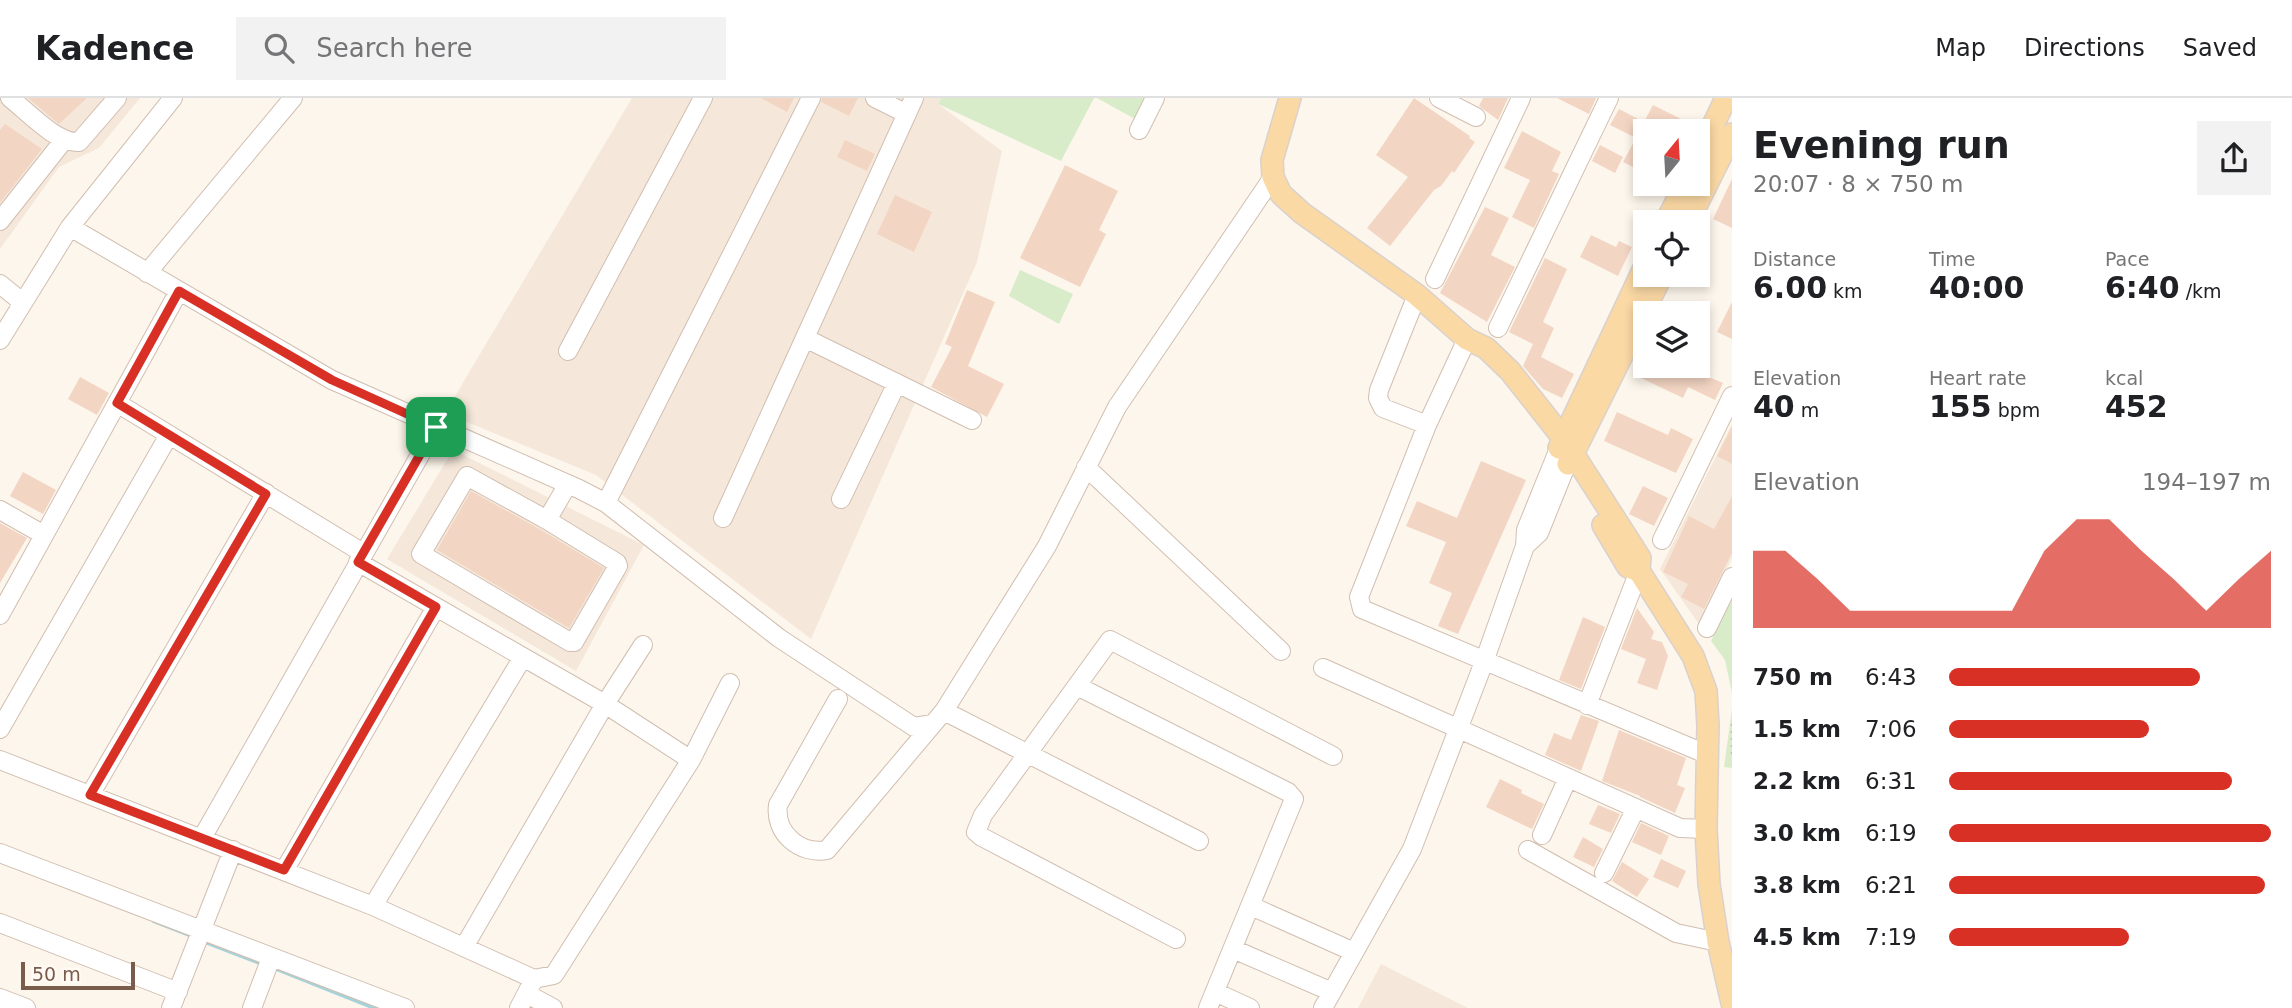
<!DOCTYPE html>
<meta charset="utf-8">
<style>
:root{--surface:#fff;--page:#f2f2f2;--text:#202124;--muted:#757577;--line:#e0e0e0;--accent:#d93025}
body{margin:0;font-family:"DejaVu Sans",sans-serif;background:var(--page);color:var(--text);height:100vh;display:flex;flex-direction:column;font-size:26px;white-space:nowrap}
*{box-sizing:border-box;margin:0}
p{font-size:23px;color:var(--muted)}
.icon{flex:none;width:38px;height:38px;fill:none;stroke:currentColor;stroke-width:2;stroke-linecap:round;stroke-linejoin:round}
.map{position:relative;flex:1;overflow:hidden}
.details{display:flex;flex-direction:column;background:var(--surface);width:560px}
.details>*{flex:none}
.needle{width:46px;rotate:18deg}
.fabs{position:absolute;left:1633px;top:21px;display:grid;gap:14px}
.fabs a{display:grid;place-items:center;width:77px;height:77px;border-radius:0px;background:var(--surface);box-shadow:0 4px 10px #0003;font-size:35px}
.scale{position:absolute;left:21px;bottom:18px;width:114px;box-sizing:border-box;padding-left:7px;border:4px solid #7a5c4d;border-top:0;font-size:19px;line-height:24px;white-space:nowrap;color:#7a5c4d;-webkit-text-stroke:5px #fffaf3;paint-order:stroke}
.pin{position:absolute;display:grid;place-items:center;width:60px;height:60px;color:#fff;margin:-30px;border-radius:14px;box-shadow:0 4px 10px #0006}
.round{display:grid;place-items:center;flex:none;width:74px;height:74px;border-radius:0px;background:var(--page)}
.headline{display:flex;align-items:center;justify-content:space-between;height:119px;padding:0 21px}
h1{font-size:38px;font-weight:600;line-height:52px}
.figures{display:grid;grid-template-columns:repeat(3,1fr);gap:10px;height:119px;padding:7px 21px}
.figures div{display:grid;align-content:center}
.figures b{font-size:30px;font-weight:600}
.figures small{font-size:19px;font-weight:400}
.figures p{font-size:19px}
.chart{height:196px;padding:14px 21px}
.chart p{display:flex;justify-content:space-between}
.chart svg{width:100%;height:126px;margin-top:7px;fill:var(--accent);opacity:.7}
ul{padding:0 21px;list-style:none;font-size:23px}
li{display:grid;grid-template-columns:112px 84px 1fr;align-items:center;height:52px}
li i{height:18px;border-radius:9px;background:var(--accent)}
header{display:flex;align-items:center;gap:42px;box-sizing:border-box;height:98px;padding:0 35px;background:var(--surface);border-bottom:2px solid var(--line)}
header strong{font-size:33px}
nav{display:flex;gap:38px;margin-inline-start:auto;font-size:24px}
.search{width:490px;height:63px;background:var(--page);display:flex;align-items:center;gap:18px;box-sizing:border-box;padding:0 24px;border-radius:0px;color:var(--muted);font-size:26px}
main{display:flex;flex:1;min-height:0}
.map>svg:first-child{display:block}
.residential{fill:#f5e8da}
.green{fill:#d8ecc9}
.lines{fill:none;stroke-linecap:round;stroke-linejoin:round}
.stream{stroke:#a5d3da;stroke-width:4.5}
.building{fill:#f3d5c3}
.minor-casing{stroke:#d1beb0;stroke-width:20}
.major-casing{stroke:#dad1cd;stroke-width:24}
.path{stroke:#d9b8a5;stroke-width:2.5;stroke-dasharray:2 5;stroke-linecap:butt}
.minor{stroke:#fff;stroke-width:18}
.major{stroke:#fbd9a5;stroke-width:21}
.route-casing{stroke:#fff;stroke-width:14}
.route{stroke:#d93025;stroke-width:9}
</style>
<header>
<strong>Kadence</strong>
<div class="search"><svg class="icon" aria-label="search" viewBox="0 0 24 24"><circle cx="10" cy="10" r="6"/><path d="M15 15l6 6"/></svg>Search here</div>
<nav><a>Map</a><a>Directions</a><a>Saved</a></nav>
</header>
<main>
<div class="map">
<svg width="1732" height="910" viewBox="0 0 1732 910">
<rect width="100%" height="100%" fill="#fdf6ec"/>
<path class="residential" d="M0,0H140L99,50L59,69L0,151Z
M632,0H941L938,6L1002,53L977,164L811,541L596,377L445,315Z
M1732,326V460L1699,526L1660,471Z
M453,352L644,447L576,573L387,461Z
M1381,866L1468,910H1358Z"/>
<path class="green" d="M941,0H1094L1061,63L938,6Z
M1097,0H1146L1135,21Z
M1020,172L1073,196L1059,226L1009,198Z
M1732,500V595L1725,562L1711,543Z
M1732,611V670L1724,669Z"/>
<g class="lines">
<path class="stream" d="M154,823L195,839
M203,843L263,866
M272,869L375,910"/>
</g>
<path class="building" d="M28,0H87L59,26Z
M761,0H794L787,14Z
M822,0H858L849,18L821,4Z
M1414,0L1470,38L1469,40L1475,44L1454,75L1452,73L1441,88L1434,92L1390,148L1367,130L1408,79L1376,57Z
M1483,0H1508L1498,22L1479,8Z
M1557,0H1596L1589,16Z
M1653,7L1685,23L1679,33H1645V75L1623,64L1636,40L1610,27L1619,11L1644,24Z
M5,26L42,51L0,105V32Z
M1522,33L1561,54L1552,73L1559,76L1534,130L1512,119L1530,82L1504,70Z
M845,42L875,56L867,73L837,59Z
M1600,47L1623,59L1615,75L1592,63Z
M1065,67L1118,93L1099,132L1106,136L1080,189L1020,160Z
M1732,81V130L1713,121Z
M895,97L932,114L914,154L877,136Z
M1485,109L1509,120L1491,157L1515,169L1487,224L1440,195Z
M1591,137L1616,149L1619,143L1632,149L1618,178L1580,159Z
M1545,160L1567,171L1543,224L1554,230L1541,259L1574,276L1562,300L1543,291L1523,268L1533,246L1509,234Z
M967,192L995,204L968,268L1004,286L987,319L931,289L952,249L945,246Z
M1732,204V241L1717,234Z
M1645,268H1683L1723,285L1715,302L1688,289L1683,300L1639,279Z
M80,279L109,295L97,317L68,301Z
M1617,314L1668,337L1671,330L1693,341L1676,375L1604,343Z
M1732,328V366L1717,358Z
M1481,363L1526,382L1458,536L1438,528L1452,495L1429,485L1446,444L1406,428L1417,403L1457,420Z
M23,374L56,392L43,416L10,398Z
M1643,388L1668,400L1654,428L1629,416Z
M471,393L541,432L604,470L569,530L437,452Z
M1732,398V455L1704,511L1681,499L1688,486L1663,474L1689,418L1714,431Z
M0,425L27,440L0,485Z
M1637,510L1654,534L1651,541L1662,544L1668,558L1657,592L1637,585L1646,561L1621,551Z
M1583,519L1605,529L1581,591L1559,582Z
M1581,617L1599,623L1581,673L1545,657L1554,635L1571,642Z
M1619,632L1686,660L1677,687L1685,690L1675,715L1640,699V698L1602,683Z
M1500,681L1522,692L1521,695L1544,706L1532,731L1486,709Z
M1598,707L1620,716L1611,735L1589,726Z
M1641,725L1669,738L1661,757L1632,744Z
M1583,739L1603,751L1594,769L1573,759Z
M1661,761L1686,773L1678,790L1653,779Z
M1622,764L1649,781L1637,799L1612,783Z"/>
<g class="lines">
<g class="minor-casing">
<path id="minor" d="M10,0C28,14 57,46 79,44L117,0
M875,0L907,16
M1439,0L1476,19
M1139,32L1155,0
M0,123L64,42
M70,129L332,282L579,391L606,405L779,540L914,629L933,626L944,613L1047,448L1117,309L1273,79
M147,175L293,0
M1435,181L1521,0
M0,186L22,204
M1417,197L1379,292L1378,300L1383,310L1427,327
M1498,230L1609,0
M805,240L972,322
M1467,241L1427,327L1359,499L1362,511L1706,656
M0,242L70,129L173,0
M568,253L703,0
M117,305L363,455
M1086,369L1281,553
M467,378L547,422L617,465L618,468L574,544H570L421,456Z
M841,401L897,285
M606,405L811,0
M0,412L44,437
M723,420L914,0
M547,422L568,386
M1662,442L1732,298
M1525,448L1539,435L1566,368
M358,464L523,559
M0,517L179,193
M1707,530L1732,479
M1323,570L1680,730L1706,731
M1077,588L1288,694L1294,701L1208,910
M838,601L778,707C774,735 800,757 827,752L933,626
M1587,607L1639,473
M944,613L1199,743
M0,631L169,337
M0,662L373,808L534,881L554,877L691,662L605,606L523,559L373,808
M691,662L730,585
M90,697L266,395
M1542,737L1568,680
M202,740L436,329
M1528,752L1676,835L1718,844
M0,755L405,910
M284,773L436,509
M1604,775L1636,710
M1251,808L1354,854
M0,825L178,894
M1176,841L982,739L976,734L983,717L1110,542L1333,658
M464,849L605,606L643,547
M1233,851L1332,894
M1215,894L1250,910
M527,896L553,910
M0,900L26,910
M171,910L233,752
M252,910L271,860
M519,910L534,881
M1323,910L1412,751L1484,564L1525,448L1526,432L1558,353"/>
</g>
<g class="major-casing">
<path id="major" d="M1290,0L1272,62L1273,79L1281,96L1302,115L1417,197L1467,241L1486,250L1510,273L1563,340L1640,460L1639,473L1693,558L1706,593L1708,627L1706,731L1709,786L1718,844L1732,905
M1698,59L1726,0
M1666,124L1685,86
M1688,124L1732,36
M1559,350L1645,168
M1568,366L1662,177
M1603,427L1628,469L1639,473"/>
</g>
<path class="path" d="M1732,626V658"/>
<use href="#minor" class="minor"/>
<use href="#major" class="major"/>
</g>
<g class="lines">
<g class="route-casing">
<path id="route" d="M179,193L332,282L436,329L358,464L436,509L284,772L90,697L266,396L117,305Z"/>
</g>
<use href="#route" class="route"/>
</g>
</svg>
<div class="fabs">
<a><svg class="needle" viewBox="-14 -14 28 28"><path d="M0-13l5 13h-10z" fill="#e53935"/><path d="M0 13l5-13h-10z" fill="#757577"/></svg></a>
<a><svg class="icon" aria-label="locate" viewBox="0 0 24 24"><circle cx="12" cy="12" r="6"/><path d="M12 2v4M12 18v4M2 12h4M18 12h4"/></svg></a>
<a><svg class="icon" aria-label="layers" viewBox="0 0 24 24"><path d="M12 4l9 5-9 5-9-5zM3 14l9 5 9-5"/></svg></a>
</div>
<div class="scale">50 m</div>
<div class="pin" style="left:436px;top:329px;background:#1e9e55"><svg class="icon" aria-label="arrive" viewBox="0 0 24 24"><path d="M6 21V4h12l-3 4 3 4H6"/></svg></div>
</div>
<section class="details">
<div class="headline"><div><h1>Evening run</h1><p>20:07 · 8 × 750 m</p></div><a class="round"><svg class="icon" aria-label="share" viewBox="0 0 24 24"><path d="M12 15V3M7 8l5-5 5 5M5 13v7h14v-7"/></svg></a></div>
<div class="figures">
<div><p>Distance</p><b>6.00<small> km</small></b></div>
<div><p>Time</p><b>40:00</b></div>
<div><p>Pace</p><b>6:40<small> /km</small></b></div>
</div>
<div class="figures">
<div><p>Elevation</p><b>40<small> m</small></b></div>
<div><p>Heart rate</p><b>155<small> bpm</small></b></div>
<div><p>kcal</p><b>452</b></div>
</div>
<div class="chart"><p><span>Elevation</span>194–197 m</p>
<svg viewBox="0 0 160 44" preserveAspectRatio="none"><path d="M0 44V17L10 17L20 27L30 38L40 38L50 38L60 38L70 38L80 38L90 17L100 6L110 6L120 17L130 27L140 38L150 27L160 17V44z"/></svg>
</div>
<ul>
<li><b>750 m</b>6:43<i style="width:78%"></i></li>
<li><b>1.5 km</b>7:06<i style="width:62%"></i></li>
<li><b>2.2 km</b>6:31<i style="width:88%"></i></li>
<li><b>3.0 km</b>6:19<i style="width:100%"></i></li>
<li><b>3.8 km</b>6:21<i style="width:98%"></i></li>
<li><b>4.5 km</b>7:19<i style="width:56%"></i></li>
</ul>
</section>
</main>
